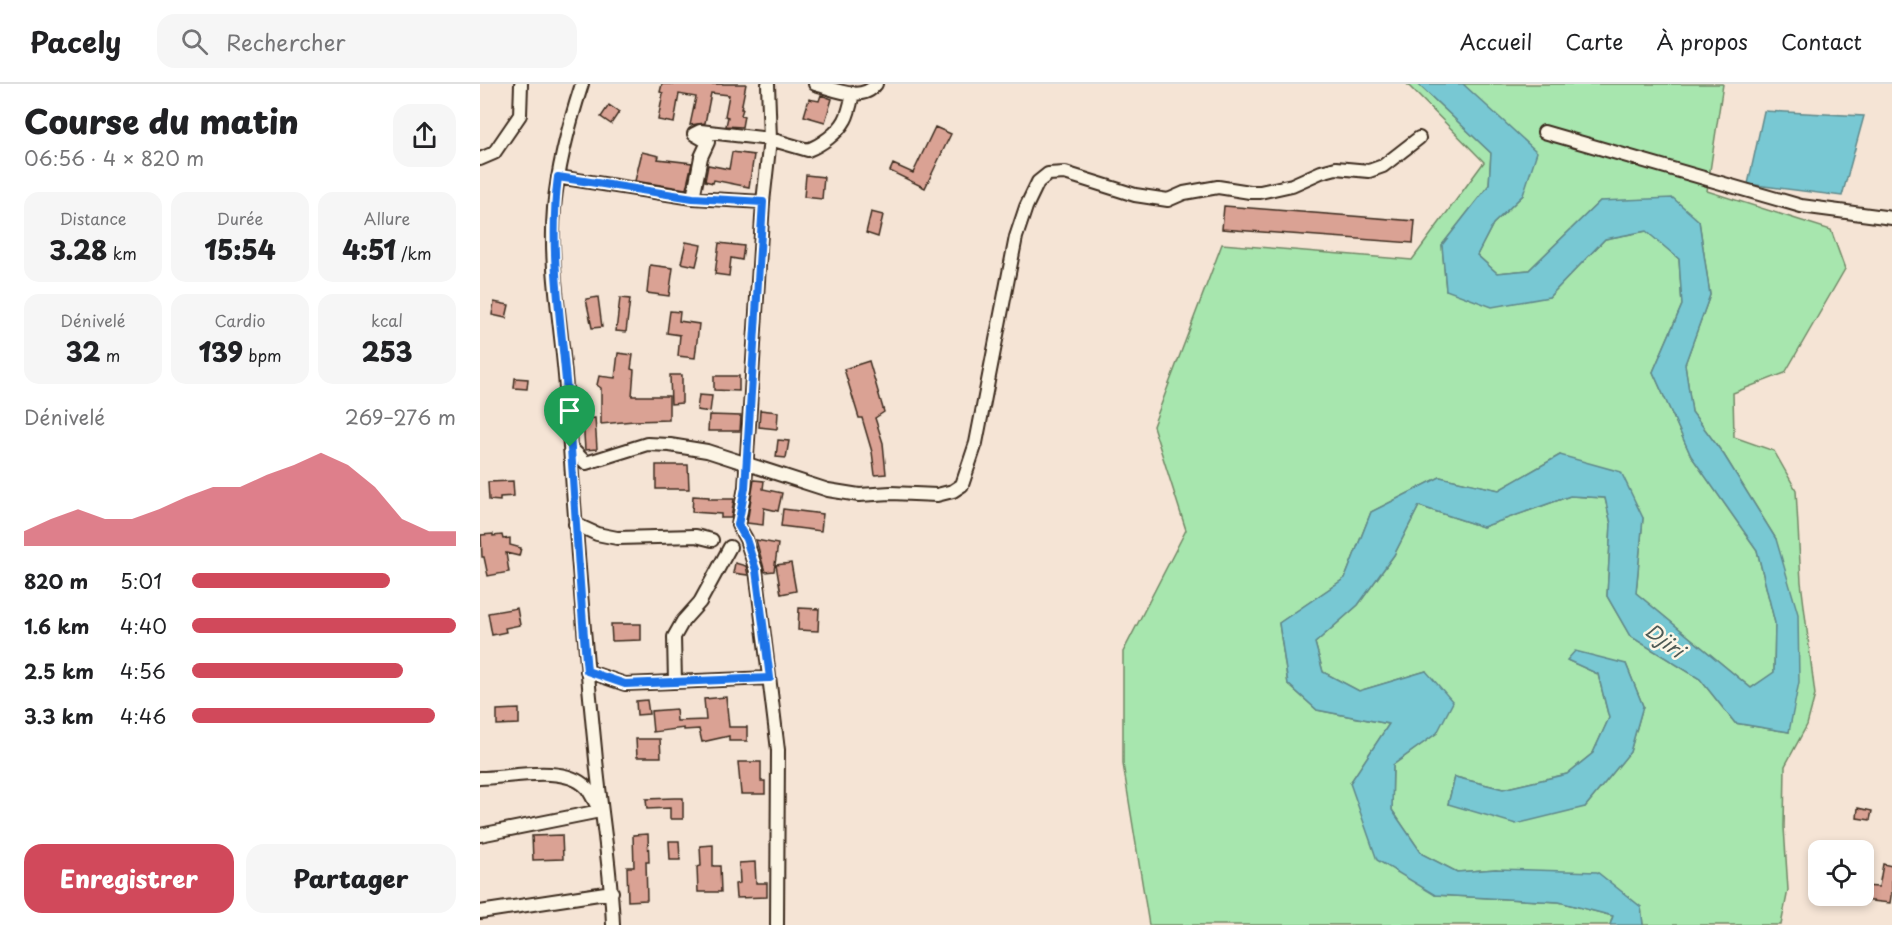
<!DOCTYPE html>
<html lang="fr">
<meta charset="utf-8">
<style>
:root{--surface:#fff;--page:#f6f6f6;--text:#202124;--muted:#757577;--line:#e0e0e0;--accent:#d1495b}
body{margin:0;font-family:"Playpen Sans",sans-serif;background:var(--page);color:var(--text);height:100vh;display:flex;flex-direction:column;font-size:22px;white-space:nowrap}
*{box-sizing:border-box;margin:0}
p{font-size:20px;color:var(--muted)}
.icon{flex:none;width:33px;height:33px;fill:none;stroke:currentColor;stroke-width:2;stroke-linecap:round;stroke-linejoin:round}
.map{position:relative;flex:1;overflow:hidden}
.side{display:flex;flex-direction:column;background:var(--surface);width:480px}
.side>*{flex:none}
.buttons{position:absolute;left:1328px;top:756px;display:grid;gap:12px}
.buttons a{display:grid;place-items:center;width:66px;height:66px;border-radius:12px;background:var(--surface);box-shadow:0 3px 9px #0003;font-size:30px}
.pin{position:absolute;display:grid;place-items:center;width:51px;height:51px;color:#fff;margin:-62px -26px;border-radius:50% 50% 50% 0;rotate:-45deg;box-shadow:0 0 6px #0007}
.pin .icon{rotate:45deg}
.round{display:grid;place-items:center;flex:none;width:63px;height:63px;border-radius:18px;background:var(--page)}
.headline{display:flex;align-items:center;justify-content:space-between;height:102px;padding:0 24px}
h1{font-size:33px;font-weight:800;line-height:45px}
.stats{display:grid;grid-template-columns:repeat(3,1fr);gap:9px;height:102px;padding:6px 24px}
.stats div{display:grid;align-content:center;border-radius:15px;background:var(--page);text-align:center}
.stats b{font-size:26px;font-weight:800}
.stats small{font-size:16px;font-weight:400}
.stats p{font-size:16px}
.chart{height:168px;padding:12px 24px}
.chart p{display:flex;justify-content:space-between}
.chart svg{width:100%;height:108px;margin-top:6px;fill:var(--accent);opacity:.7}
.action{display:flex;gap:12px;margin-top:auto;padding:12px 24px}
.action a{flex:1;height:69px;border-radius:18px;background:var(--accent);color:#fff;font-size:24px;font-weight:800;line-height:69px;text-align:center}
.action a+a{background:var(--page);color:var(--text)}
ul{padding:0 24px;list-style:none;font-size:20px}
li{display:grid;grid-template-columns:96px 72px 1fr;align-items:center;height:45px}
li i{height:15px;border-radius:8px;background:var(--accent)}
header{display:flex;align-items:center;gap:36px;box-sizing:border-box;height:84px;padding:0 30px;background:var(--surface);border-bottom:2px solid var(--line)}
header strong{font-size:28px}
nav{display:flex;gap:33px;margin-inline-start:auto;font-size:21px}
.search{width:420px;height:54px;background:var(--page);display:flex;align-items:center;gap:15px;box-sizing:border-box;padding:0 21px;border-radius:18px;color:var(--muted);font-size:22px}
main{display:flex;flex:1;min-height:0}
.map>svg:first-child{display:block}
.green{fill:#a7e6ae;stroke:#718866;stroke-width:1.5;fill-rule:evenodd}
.water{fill:#78c8d3;stroke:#60898b;stroke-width:1.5}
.building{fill:#daa294;stroke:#3b2a1e;stroke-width:1.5}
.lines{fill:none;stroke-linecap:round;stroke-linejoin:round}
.street-casing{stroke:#3b2a1e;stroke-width:16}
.street{stroke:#fcf5e5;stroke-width:12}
.route-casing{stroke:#fff;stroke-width:12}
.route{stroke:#1a73e8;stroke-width:8}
.labels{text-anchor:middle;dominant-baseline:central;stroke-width:5;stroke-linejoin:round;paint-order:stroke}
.water-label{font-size:20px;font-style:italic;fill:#4d5954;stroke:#fcf5e5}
</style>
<header>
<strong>Pacely</strong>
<div class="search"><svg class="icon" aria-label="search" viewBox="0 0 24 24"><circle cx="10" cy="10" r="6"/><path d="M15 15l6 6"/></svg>Rechercher</div>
<nav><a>Accueil</a><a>Carte</a><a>À propos</a><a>Contact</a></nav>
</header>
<main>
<section class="side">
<div class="headline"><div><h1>Course du matin</h1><p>06:56 · 4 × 820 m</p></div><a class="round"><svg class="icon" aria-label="share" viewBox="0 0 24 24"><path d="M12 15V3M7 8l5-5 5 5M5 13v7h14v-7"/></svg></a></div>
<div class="stats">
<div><p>Distance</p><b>3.28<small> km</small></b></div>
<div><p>Durée</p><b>15:54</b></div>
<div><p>Allure</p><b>4:51<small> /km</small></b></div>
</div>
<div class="stats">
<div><p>Dénivelé</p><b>32<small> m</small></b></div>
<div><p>Cardio</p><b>139<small> bpm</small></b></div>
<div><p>kcal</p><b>253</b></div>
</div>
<div class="chart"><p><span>Dénivelé</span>269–276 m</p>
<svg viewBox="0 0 160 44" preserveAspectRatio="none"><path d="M0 44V38L10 33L20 29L30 33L40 33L50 29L60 24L70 20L80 20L90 15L100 11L110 6L120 11L130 20L140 33L150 38L160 38V44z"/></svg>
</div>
<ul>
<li><b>820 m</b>5:01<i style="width:75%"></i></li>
<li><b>1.6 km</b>4:40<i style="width:100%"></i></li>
<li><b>2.5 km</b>4:56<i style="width:80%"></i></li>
<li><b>3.3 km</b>4:46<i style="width:92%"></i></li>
</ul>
<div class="action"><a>Enregistrer</a><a>Partager</a></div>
</section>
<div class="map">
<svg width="1412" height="841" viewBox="0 0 1412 841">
<rect width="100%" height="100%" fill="#f5e4d5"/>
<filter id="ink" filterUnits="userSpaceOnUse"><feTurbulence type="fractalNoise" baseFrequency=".0167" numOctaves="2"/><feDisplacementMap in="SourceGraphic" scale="12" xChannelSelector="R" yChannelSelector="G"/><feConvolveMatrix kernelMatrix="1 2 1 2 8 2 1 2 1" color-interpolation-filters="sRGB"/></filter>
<g filter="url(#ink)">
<path class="green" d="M927,0H938L1011,69L1009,101L962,161L966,206L1069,213L1125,155L1167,147L1199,175L1202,221L1173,288L1211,372L1277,466L1295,539L1294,589L1271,604L1156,509L1163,434L1080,371L1019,406L960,393L891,428L865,494L799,539L808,600L837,626L909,640L870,699L955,811L1079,818L1133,832L1130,841H669L643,680V568L706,446L673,342L742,160L932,176L1004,78Z
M983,0H1243L1227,107L1351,146L1365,185L1305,289L1253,309L1254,353L1294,367L1316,406L1321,498L1335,611L1327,641L1305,682L1304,743L1308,806L1301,841H1163L1161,823L1016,785L977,788L942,770L912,726L913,681L957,649L946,587L879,607L843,588L835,559L878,521L914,471L939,422L1003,443L1090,412L1125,414L1131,440L1127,512L1150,552L1220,595L1255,639L1309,648L1296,455L1244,371L1212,328L1205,280L1230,211L1219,137L1120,117L1049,186L1017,189L997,171L1013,140L1043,111ZM1087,576L1146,580L1163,622L1150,668L1105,723L968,720L975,693L1023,705L1087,690L1113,669L1129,634L1118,590Z"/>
<path class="water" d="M938,0H983L1057,68L1043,111L1013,140L997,171L1017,189L1049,186L1120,117L1193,114L1219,137L1230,211L1205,280L1212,328L1244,371L1296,455L1318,530L1319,598L1309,648L1255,639L1220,595L1150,552L1127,512L1131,440L1125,414L1090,412L1003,443L939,422L914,471L878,521L835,559L843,588L879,607L946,587L973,618L957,649L913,681L912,726L942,770L977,788L1016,785L1117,788L1161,823L1163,841H1130L1133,832L1079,818L955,811L897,776L870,699L909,640L837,626L808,600L799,539L865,494L891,428L960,393L1019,406L1080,371L1141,388L1163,434L1156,509L1271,604L1294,588L1295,539L1277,466L1211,372L1173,288L1202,221L1199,175L1166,147L1125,155L1069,213L1012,223L966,206L962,161L1009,101L1011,69Z
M1284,27L1384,32L1362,112L1268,100Z
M1095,567L1146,580L1163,622L1150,668L1105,723L1036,740L968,720L975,693L1023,705L1087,690L1113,669L1129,634L1118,590L1087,576Z"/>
<path class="building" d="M182,0H266L261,25H263L261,31L264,32L262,43L246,42L248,33L245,32L249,11L231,9L225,39L210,41L216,13L199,10L194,39L178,36L183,9L180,8Z
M341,11L352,15L345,38L324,32L329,15L339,17Z
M129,21L139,28L131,40L121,33Z
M455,43L471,50L445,104L410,87L413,80L433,89Z
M162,68L179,72L178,75L212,79L206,105L155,97Z
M252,68L274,71L269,103L234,96L233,99L225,97L228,81L249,85Z
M326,91L344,93L342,115L324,113Z
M744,122L935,137L933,159L742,145Z
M391,128L403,131L398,153L386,149Z
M206,158L221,161L216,182L201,179Z
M239,159L264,162L262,176L251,174L249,192L235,190Z
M170,181L193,184L189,212L167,209Z
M118,213L122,243L112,244L106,215Z
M140,214L150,215L146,248L136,247Z
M14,218L29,221L26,234L12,231Z
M190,227L200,228L199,237L219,240L215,274L198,272L200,251L187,249Z
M138,269L153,271L151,285L154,286L152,312H189V336L154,337L121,340V304L117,301L119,292L135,294Z
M389,277L404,328L395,334L403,359L406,390L395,391L392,368L382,334H379L364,285Z
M190,291H202V319L191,320Z
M234,292H259V307L234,306Z
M35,294L48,295L47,305L34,304Z
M219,311L232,312L230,328L217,326Z
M280,326L298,328L297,345L279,343Z
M229,331L261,332L260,347H228Z
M115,334L117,365L105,366L103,335Z
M298,356L309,357L306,374L296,373Z
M176,381H208L209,405H176Z
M274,396L284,397L283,405L302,409L298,427L284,424L283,441L267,439Z
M33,397L34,412L20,413V417L9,416L8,398Z
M213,412L229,413V415H254L251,434H241V430L212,428Z
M303,425L343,430L341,447L301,442Z
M13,450V452L22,451L23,455L30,454V461L41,464L39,472L26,469L29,488L8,492L4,473H2L1,451Z
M276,456L298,460L294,487L285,488Z
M255,479L266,482L268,491L253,489Z
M311,479L316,507L301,510L296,481Z
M37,524L40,541L25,544L26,548L12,551L8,529Z
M319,524L339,525L338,547L318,546Z
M131,540H161V556L132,557Z
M246,613L249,643H267V657H249V652L222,658L219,645L204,646V644L173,648L171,627L196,625L197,637L226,636L224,615Z
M167,616L169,630L157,631L156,617Z
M39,625V640L17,641V626Z
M156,655H180L181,673H157Z
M258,678H281V697H285V710H261Z
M194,714H203V735H190V724L167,725L166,715Z
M1378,724L1392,727L1390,736L1377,734Z
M168,750L169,778H166L167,816L148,817L147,783H154L153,751Z
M82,751L83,775L53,776L52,752Z
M189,757H199L200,776H190Z
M233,761V782H240L241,808H218L217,783L221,782L220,762Z
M275,778L276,799H287V813L256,814L255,800L260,799L259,779Z
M1403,780L1412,782V806L1410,819L1383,816V802L1399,803Z"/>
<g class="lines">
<g class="street-casing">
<path id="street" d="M102,0C89,40 78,81 74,124C69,184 82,244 86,304C94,425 103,545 115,665C120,724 131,782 133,841
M288,0L290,55L283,118L265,403L258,441L266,455L276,486L298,666L297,841
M335,0C354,5 382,19 396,0
M1064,48L1321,122L1412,134
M0,75L14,69L40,31L41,0
M78,93L213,114L283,118
M213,114L221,73L228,58L214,50L220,47L290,55L328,66C341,61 358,49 365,36C369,29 371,18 373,9
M90,363L106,379L167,360L190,361L227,367L348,406L379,411L411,409L457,411L473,407L482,401L496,359L536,153L546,123L558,98L568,90L585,89L655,111L688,116L704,109L738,103L770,108H780L812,101L841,88L856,84L889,87L903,82L939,54
M95,440L117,450L137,454L216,452L232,456
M107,587L145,600L289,594
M195,598L194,553L203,537L220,518L250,463
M0,694C29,694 83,680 106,703C111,709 114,717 118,723
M0,751L120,727
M0,828L132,808"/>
</g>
<use href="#street" class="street"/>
</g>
</g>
<g class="lines" filter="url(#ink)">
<g class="route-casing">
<path id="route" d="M78,93L213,114L283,118L265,404L258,441L266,455L276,486L290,594L145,600L107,587C98,491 94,394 86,297C80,229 69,162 78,93Z"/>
</g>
<use href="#route" class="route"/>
</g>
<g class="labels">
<g class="water-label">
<text transform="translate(1185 556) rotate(37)">Djiri</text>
</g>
</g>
</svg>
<div class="buttons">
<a><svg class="icon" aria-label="locate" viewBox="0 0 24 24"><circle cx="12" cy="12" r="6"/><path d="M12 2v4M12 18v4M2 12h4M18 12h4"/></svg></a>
</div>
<div class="pin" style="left:90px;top:363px;background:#1e9e55"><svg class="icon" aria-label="arrive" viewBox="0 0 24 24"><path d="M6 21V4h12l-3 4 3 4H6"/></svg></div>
</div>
</main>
